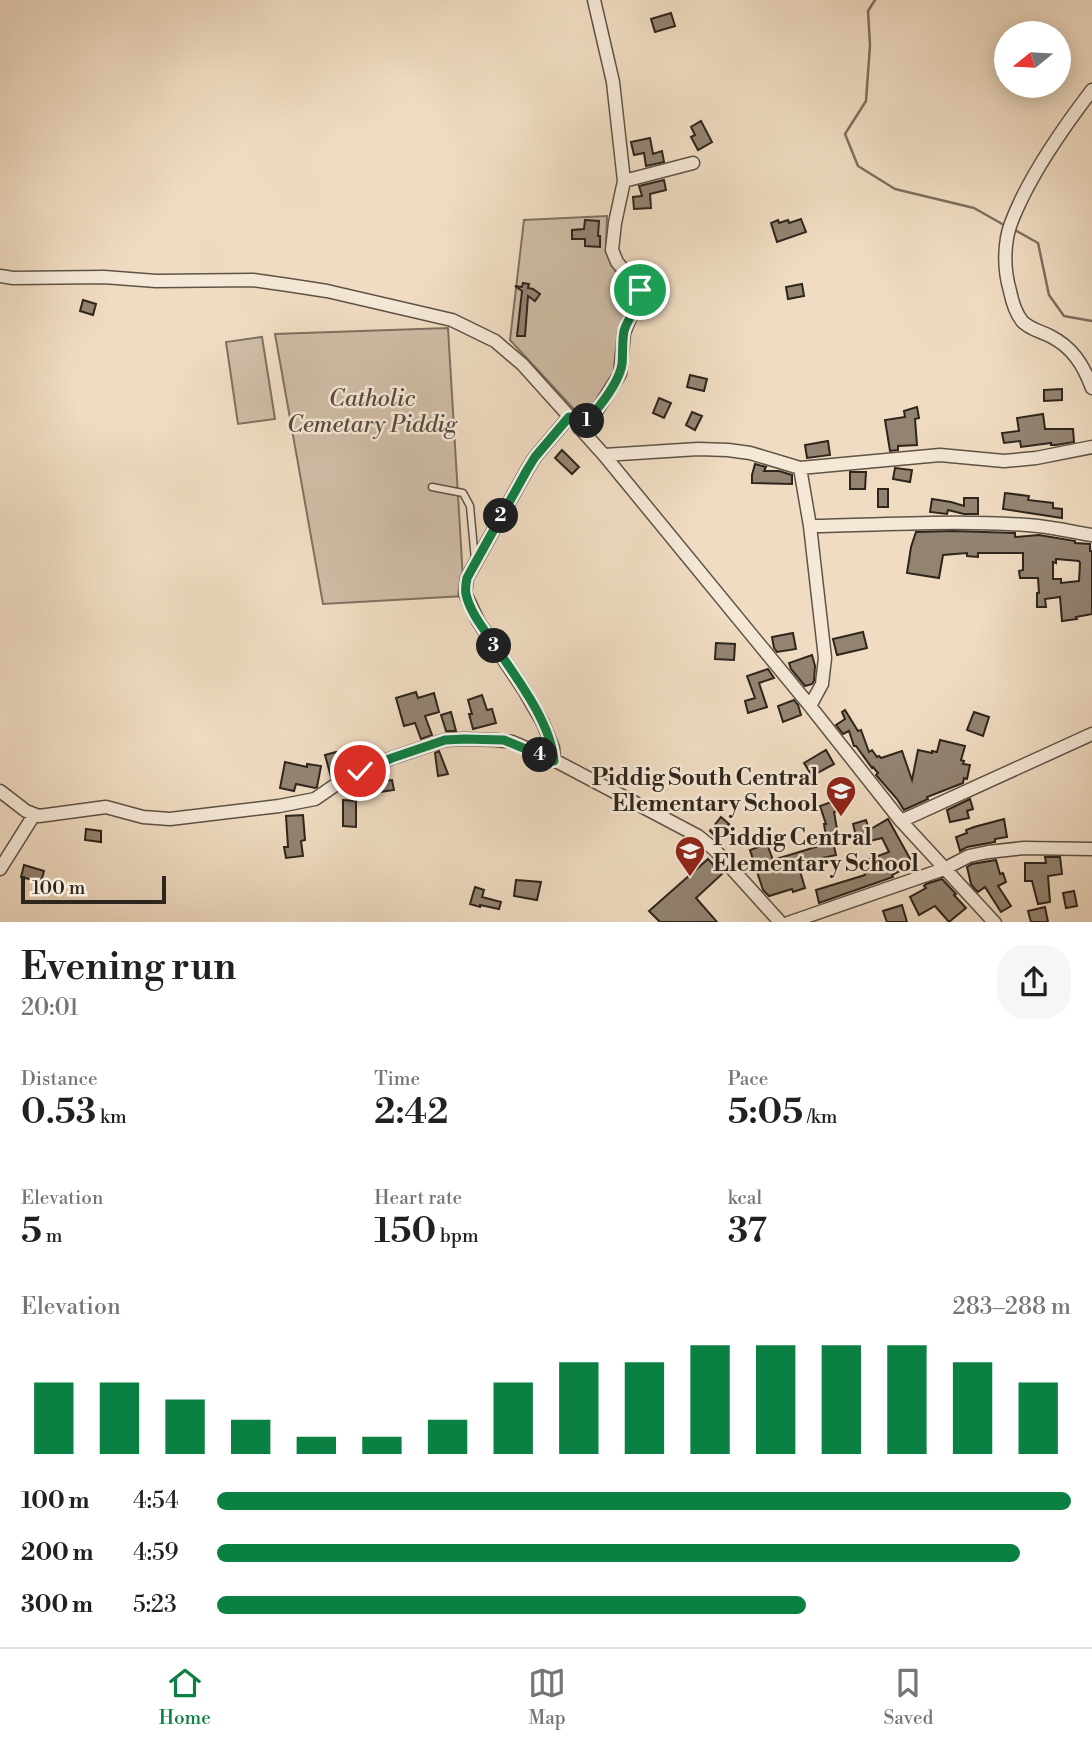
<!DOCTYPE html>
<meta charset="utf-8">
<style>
:root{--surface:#fff;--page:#f6f6f6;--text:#202124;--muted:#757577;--line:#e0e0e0;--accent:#0b8043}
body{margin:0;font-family:"Libre Bodoni",serif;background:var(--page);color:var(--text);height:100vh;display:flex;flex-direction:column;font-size:26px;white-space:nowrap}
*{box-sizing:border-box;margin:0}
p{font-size:23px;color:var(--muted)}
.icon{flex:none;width:38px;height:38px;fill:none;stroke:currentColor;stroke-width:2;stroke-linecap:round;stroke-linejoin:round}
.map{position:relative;height:922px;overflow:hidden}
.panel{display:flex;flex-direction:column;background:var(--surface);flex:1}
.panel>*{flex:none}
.needle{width:46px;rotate:252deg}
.controls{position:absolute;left:994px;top:21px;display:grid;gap:14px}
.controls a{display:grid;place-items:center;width:77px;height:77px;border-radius:50%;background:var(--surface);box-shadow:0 4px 18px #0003;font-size:35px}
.scale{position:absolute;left:21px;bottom:18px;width:145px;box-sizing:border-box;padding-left:7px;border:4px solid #2e251c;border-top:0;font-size:19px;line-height:24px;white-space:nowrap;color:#2e251c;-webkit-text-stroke:5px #f5e8d7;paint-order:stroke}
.pin{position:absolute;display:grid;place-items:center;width:60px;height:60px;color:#fff;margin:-30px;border:4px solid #fff;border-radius:50%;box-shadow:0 2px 7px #0007}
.km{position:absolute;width:35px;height:35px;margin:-18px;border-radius:50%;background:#222;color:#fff;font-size:19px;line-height:35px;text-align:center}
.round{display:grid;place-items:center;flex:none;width:74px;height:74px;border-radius:28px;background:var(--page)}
.headline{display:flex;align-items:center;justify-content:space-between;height:119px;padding:0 21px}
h1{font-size:38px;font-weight:600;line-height:52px}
.metrics{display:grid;grid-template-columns:repeat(3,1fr);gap:10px;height:119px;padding:7px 21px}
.metrics div{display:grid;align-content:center}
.metrics b{font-size:35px;font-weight:600}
.metrics small{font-size:19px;font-weight:400}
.metrics p{font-size:19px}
.chart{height:196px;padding:14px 21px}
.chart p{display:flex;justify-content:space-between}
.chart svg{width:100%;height:126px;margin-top:7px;stroke:var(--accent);stroke-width:6}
ul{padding:0 21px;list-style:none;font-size:23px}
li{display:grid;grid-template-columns:112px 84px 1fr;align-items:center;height:52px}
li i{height:18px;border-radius:9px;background:var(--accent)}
.tab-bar{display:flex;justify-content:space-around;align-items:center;height:98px;border-top:2px solid var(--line);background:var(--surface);font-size:19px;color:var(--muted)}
.tab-bar a{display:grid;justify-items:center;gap:4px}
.tab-bar .selected{color:var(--accent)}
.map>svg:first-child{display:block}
.green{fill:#cfbda6;stroke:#7e7161;stroke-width:2}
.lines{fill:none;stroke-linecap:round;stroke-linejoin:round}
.stream{stroke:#7b6e5e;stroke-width:2.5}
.building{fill:#938472;stroke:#2e251c;stroke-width:2;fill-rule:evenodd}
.lane-casing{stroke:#5e5346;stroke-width:9}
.street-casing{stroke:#5e5346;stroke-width:15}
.lane{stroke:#f5e8d7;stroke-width:6}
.street{stroke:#f5e8d7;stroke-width:12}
.route-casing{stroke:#fff;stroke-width:14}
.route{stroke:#0b8043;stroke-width:9}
.labels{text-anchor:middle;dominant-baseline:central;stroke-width:5;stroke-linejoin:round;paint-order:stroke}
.park-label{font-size:23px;font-style:italic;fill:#564b3e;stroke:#f5e8d7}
.poi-label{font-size:23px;font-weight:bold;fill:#2e251c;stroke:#f5e8d7;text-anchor:end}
</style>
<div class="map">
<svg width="1092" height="923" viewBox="0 0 1092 923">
<rect width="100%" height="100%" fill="#f0dcc2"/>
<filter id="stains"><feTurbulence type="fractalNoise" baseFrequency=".00286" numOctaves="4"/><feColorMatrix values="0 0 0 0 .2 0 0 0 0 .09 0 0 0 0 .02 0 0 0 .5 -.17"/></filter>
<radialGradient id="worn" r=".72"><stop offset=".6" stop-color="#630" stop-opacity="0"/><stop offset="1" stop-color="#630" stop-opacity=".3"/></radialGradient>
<path class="green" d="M607,216L606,246L635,295L619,372L584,420L510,340L524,220Z
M448,328L464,596L323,604L275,334Z
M262,337L275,419L238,424L226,342Z"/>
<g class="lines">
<path class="stream" d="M875,0L868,11L870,45L866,101L845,134L858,166L895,189L974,208L1004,225
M1013,229L1038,243L1049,295L1064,316L1092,321"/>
</g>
<path class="building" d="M671,13L675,26L655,32L651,19Z
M701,121L712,142L698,150L691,137L695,135L691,127Z
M650,138L653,154L662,151L664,162L646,166L644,153L634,155L631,142Z
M664,180L666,190L650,194L651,208L634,209L633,197L642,196L639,186Z
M801,219L806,232L777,242L771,223L778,220L779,223L788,220L789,223Z
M585,220L599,221L598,236H600V247L585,246V239H572V230L584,229Z
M523,283L529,284L528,288L533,289L540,294L535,301L528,296L525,336H517L522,291L515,286L522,287Z
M802,284L804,296L788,299L786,287Z
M83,300L96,304L93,315L80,311Z
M690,375L707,379L704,391L687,387Z
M1062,389V400L1044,401V390Z
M659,398L671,403L664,418L653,413Z
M917,407L919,418L915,419L917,445L898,446V450L890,451L885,420L905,417L904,411Z
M692,412L702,416L695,430L686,425Z
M1043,414L1045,429H1073L1074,442L1056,445H1051V443L1021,447L1020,441L1004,443L1002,433L1019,431L1017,418Z
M828,441L830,455L807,458L805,445Z
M562,450L579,467L572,474L555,458Z
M755,464L766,467L764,471H779L792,475V484L752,483V475Z
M895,468L912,470L910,482L893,479Z
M850,472H866L865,489H850Z
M878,489H888V507H878Z
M1005,493L1029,496L1028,500L1053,503V508L1062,509V518L1003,509Z
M964,498H978V514H964L948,510L947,514L930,512L932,499L951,502L964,506Z
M953,531L1015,533V537L1039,535L1075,541V543L1090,544V551H1092V614L1076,617L1077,619L1062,621L1060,597L1045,599L1046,607H1037V593H1039L1038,578H1020L1019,571L1023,570V553H978V557L967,556V553L943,555L939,578L907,573L911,547L916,532ZM1056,559L1079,561L1080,563L1079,581L1061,583V579H1053V562L1056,563Z
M863,632L867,648L837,655L833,639Z
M793,633L796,649L777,652L774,648L772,637Z
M716,643L735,644L734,660L715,659Z
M812,655L815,666L814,681L812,684L805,686L791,669L789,663Z
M768,669L774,678L759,683L767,707L748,713L745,701L755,698L747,676Z
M416,692L418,698L434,693L439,712L425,716L432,735L421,739L415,723L404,726L396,698Z
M482,695L487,710L492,709L496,723L473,729L469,714H472L468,700Z
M794,700L798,705L801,715L783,722L778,706Z
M845,710L858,731L861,730L869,752L872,750L877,757L879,756L881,758L902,751L912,780L918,750L932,753V751L937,752L940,740L965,746L961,760L964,761L963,764L970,765L967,779L964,778L963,783L927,797L928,799L904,810L897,799L876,775L878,773L873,767L872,768L856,746H854L849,731L843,734L836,725L845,719L842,712Z
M451,712L456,731H446L441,715Z
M974,712L989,717L983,736L967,730Z
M826,750L834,764L812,776L804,763Z
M439,751L448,774L438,776L435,753Z
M336,752L341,771L331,777L325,755Z
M285,762L307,767V764L321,766L317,787L315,788L296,784L294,791L280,788Z
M374,780V782L392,780L394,790L366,794L365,781Z
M970,799L973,809L967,811L969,818L950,822L947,810Z
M343,800L356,801V827L343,826Z
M837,800L840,810L834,812L839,841L833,842L836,855L822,858L823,864L800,871L805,888L793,892L792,889L769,896L763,890L750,850L767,844L773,860L832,842L827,843L824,824H826L820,806Z
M303,815L305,840L301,841L303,856L286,858L284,847H288L286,816Z
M721,817L729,824L717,838L710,831Z
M888,819L913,864L892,875L893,877L819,903L816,890L865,875L861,862L889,852L882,838L858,844L853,824L866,820L869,830Z
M1004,819L1007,837L995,839V842L967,847L960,851L956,837L967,833L966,830L974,827Z
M86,829L101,831V842L85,840Z
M1045,857H1060L1062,874L1048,876L1050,902L1038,904L1032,881H1025V863H1046Z
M708,859L722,874L696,898L717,922H660L649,911Z
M996,860L1000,874L1003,873L1006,882L998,886L1011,906L1001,912L985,887L978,892L974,888L971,884L967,867L972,864Z
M24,865L44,871L41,882L21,877Z
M942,879L956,894L954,895L966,908L949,922L935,906L919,915L910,897L926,888L924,886L926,884Z
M516,880L541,882L537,900L514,896Z
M475,887L484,890L482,897L501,902L499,909L480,905V907L470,904Z
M1074,891L1077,906L1066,908L1063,893Z
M902,905L907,922H887L883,911Z
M1045,907L1048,922H1031L1028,911Z"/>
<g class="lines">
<g class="lane-casing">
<path id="lane" d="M432,487L463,493L470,506L475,560"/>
</g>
<g class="street-casing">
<path id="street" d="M1092,90C1066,124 1041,159 1022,198C1016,211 1009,224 1007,238C1004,256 1005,274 1010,291C1012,301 1015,312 1022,321C1029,329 1040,331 1050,336C1072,347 1083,364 1092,388
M624,181L693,163
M0,276L13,278L104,277L156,281L253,280L288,285L327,291L452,320L495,341L522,364L604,455L810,706L901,821L995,923
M579,428L594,415L620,374L624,333L640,294V290L617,262L612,250L615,223L624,181L613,82L594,0
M604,455L698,449L728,450L750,453L800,468L940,455L1004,461L1036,458L1092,447
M800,468L810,526L825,658L822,684L810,706
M810,526C886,525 963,519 1038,526C1056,528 1074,532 1092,535
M554,760L553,748L543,723L524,690L478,621L465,593L467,578L527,470L535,457L569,417
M0,791L26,811L39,816L106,807L143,817L170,819L279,806L315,799L344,779L392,758L445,740L464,739L496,740L512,742L554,760L698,836L715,850L781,923
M901,821L1092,734
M0,869L34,815
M788,923L944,869L969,856L988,852L1024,848L1092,849"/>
</g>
<use href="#lane" class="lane"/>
<use href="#street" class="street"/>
</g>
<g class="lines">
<g class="route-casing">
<path id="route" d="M360,771L392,758L445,740L464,739L504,740L554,761C551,720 511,671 489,637C480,624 469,609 466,594C465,589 466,583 467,578L527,470L535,457L569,417L579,428C594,415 619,384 622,364C623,353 622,342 624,331C628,317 641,305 640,290"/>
</g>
<use href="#route" class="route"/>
</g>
<defs>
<g id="school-pin" transform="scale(1.575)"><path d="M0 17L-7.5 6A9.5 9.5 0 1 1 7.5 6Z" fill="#8f2418" stroke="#f5e8d7"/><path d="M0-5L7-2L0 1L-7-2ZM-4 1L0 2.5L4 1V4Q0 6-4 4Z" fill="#fff"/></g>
</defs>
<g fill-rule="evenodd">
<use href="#school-pin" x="841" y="791"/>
<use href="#school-pin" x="690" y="851"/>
</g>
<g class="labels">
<g class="park-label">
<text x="372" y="399">Catholic<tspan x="372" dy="26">Cemetary Piddig</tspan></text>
</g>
<g class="poi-label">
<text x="818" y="778">Piddig South Central<tspan x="818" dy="26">Elementary School</tspan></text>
<text x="713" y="838" text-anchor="start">Piddig Central<tspan x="713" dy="26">Elementary School</tspan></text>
</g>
</g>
<rect width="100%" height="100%" filter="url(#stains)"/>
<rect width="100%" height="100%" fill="url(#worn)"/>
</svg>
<div class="controls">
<a><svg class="needle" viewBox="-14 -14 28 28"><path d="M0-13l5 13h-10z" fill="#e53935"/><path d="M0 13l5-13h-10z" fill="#757577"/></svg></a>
</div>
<div class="scale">100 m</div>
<div class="pin" style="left:640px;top:290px;background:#1e9e55"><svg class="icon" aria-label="arrive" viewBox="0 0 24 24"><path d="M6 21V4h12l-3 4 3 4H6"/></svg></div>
<div class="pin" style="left:360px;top:771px;background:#d93025"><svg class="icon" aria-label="check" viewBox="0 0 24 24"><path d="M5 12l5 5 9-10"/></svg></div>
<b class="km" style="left:587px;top:421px">1</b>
<b class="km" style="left:501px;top:516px">2</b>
<b class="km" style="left:494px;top:646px">3</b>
<b class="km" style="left:540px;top:755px">4</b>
</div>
<section class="panel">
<div class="headline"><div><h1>Evening run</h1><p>20:01</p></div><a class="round"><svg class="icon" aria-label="share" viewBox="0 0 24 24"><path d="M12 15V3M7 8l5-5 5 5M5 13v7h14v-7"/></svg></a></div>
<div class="metrics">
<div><p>Distance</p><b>0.53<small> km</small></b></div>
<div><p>Time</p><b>2:42</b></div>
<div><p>Pace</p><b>5:05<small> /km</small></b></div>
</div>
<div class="metrics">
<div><p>Elevation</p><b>5<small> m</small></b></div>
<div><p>Heart rate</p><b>150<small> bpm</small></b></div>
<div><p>kcal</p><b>37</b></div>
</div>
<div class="chart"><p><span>Elevation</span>283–288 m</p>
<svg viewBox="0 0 160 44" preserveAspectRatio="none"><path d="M5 44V19M15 44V19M25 44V25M35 44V32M45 44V38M55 44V38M65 44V32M75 44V19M85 44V12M95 44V12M105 44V6M115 44V6M125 44V6M135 44V6M145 44V12M155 44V19"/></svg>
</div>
<ul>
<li><b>100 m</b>4:54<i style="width:100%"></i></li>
<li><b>200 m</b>4:59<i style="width:94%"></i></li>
<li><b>300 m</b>5:23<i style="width:69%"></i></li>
</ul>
</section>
<nav class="tab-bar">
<a class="selected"><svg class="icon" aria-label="home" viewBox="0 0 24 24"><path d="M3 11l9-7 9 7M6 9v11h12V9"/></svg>Home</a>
<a><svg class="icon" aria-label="map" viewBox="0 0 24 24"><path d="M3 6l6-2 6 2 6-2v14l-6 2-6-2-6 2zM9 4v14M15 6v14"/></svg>Map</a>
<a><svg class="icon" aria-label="saved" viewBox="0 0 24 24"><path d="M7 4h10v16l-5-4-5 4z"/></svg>Saved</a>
</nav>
